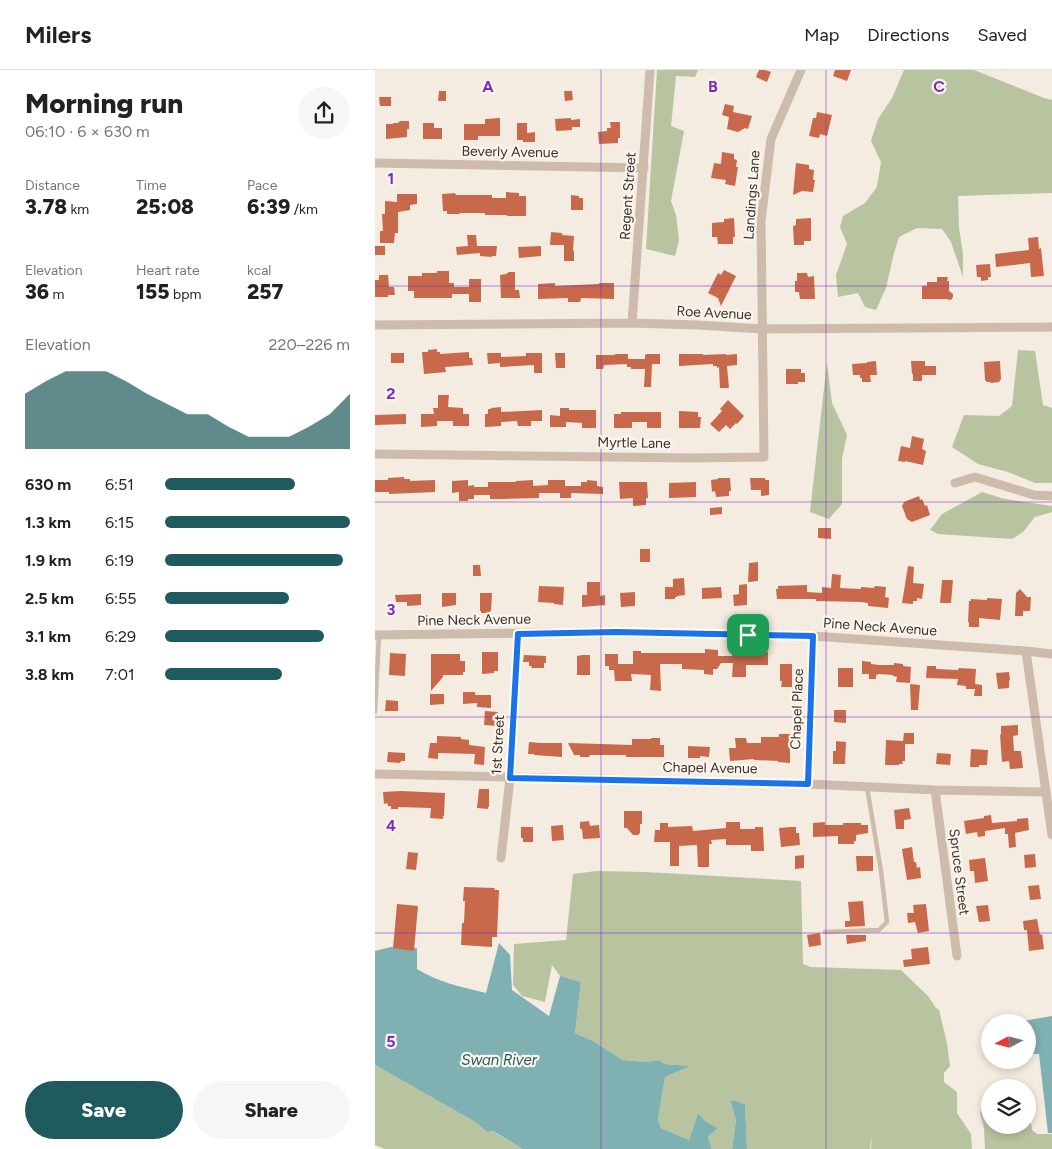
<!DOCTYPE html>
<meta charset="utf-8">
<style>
:root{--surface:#fff;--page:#f6f6f6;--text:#222;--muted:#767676;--line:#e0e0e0;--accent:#1f5a5e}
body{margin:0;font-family:Figtree,sans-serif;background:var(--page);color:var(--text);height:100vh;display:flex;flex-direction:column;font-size:19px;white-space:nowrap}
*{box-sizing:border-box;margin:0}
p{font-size:16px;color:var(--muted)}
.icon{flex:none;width:28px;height:28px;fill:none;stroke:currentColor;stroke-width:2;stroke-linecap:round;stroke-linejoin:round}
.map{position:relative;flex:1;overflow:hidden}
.sheet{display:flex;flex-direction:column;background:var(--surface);width:375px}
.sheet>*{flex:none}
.needle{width:32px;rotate:263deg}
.fabs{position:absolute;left:606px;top:944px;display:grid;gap:10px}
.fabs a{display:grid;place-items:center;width:55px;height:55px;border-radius:50%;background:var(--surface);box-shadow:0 2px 8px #0003;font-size:25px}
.pin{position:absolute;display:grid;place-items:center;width:42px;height:42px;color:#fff;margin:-21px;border-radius:10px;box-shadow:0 2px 8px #0006}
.round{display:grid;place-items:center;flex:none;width:52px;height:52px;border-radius:26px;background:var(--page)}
.headline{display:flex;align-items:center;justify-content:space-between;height:85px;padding:0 25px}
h1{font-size:28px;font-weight:800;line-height:38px}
.metrics{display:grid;grid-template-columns:repeat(3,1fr);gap:8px;height:85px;padding:5px 25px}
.metrics div{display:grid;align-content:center}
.metrics b{font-size:21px;font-weight:800}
.metrics small{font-size:14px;font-weight:400}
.metrics p{font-size:14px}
.chart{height:140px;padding:10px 25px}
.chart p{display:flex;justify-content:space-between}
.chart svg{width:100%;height:90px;margin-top:5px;fill:var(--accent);opacity:.7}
.cta{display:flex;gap:10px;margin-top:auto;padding:10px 25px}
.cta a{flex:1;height:58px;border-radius:30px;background:var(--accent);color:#fff;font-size:20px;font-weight:800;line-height:58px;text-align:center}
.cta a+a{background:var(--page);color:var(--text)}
ul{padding:0 25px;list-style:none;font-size:16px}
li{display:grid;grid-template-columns:80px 60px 1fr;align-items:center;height:38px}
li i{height:12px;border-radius:6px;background:var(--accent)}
header{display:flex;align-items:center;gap:30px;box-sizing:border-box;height:70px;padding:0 25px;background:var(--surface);border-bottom:1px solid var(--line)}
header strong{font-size:24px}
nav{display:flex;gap:28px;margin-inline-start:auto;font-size:18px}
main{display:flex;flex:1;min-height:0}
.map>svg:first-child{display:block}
.green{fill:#b8c4a0}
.water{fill:#7fb0b2}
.building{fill:#c8694b}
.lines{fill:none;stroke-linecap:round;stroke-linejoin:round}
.service{stroke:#cdbbac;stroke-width:4.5}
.minor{stroke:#cdbbac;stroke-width:9}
.route-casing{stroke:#fff;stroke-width:10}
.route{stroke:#1a73e8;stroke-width:6}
.grid{fill:none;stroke:#7b2cbf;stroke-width:1;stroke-opacity:0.55}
.labels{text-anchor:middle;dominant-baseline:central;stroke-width:4.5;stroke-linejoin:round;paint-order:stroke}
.street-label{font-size:14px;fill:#3b302b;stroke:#fbf5ee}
.water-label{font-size:15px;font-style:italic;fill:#1f5a5e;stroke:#fbf5ee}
.grid-label{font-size:16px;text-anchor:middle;font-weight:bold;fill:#7b2cbf;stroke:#fbf5ee;stroke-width:4.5;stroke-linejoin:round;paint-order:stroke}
</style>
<header>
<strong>Milers</strong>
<nav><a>Map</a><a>Directions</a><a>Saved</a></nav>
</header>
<main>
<section class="sheet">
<div class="headline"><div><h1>Morning run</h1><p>06:10 · 6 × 630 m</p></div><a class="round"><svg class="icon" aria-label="share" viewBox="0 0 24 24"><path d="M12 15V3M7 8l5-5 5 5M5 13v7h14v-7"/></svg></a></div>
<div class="metrics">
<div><p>Distance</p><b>3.78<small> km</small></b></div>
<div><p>Time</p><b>25:08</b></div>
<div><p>Pace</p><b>6:39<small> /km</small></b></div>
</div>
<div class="metrics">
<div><p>Elevation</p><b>36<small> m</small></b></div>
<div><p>Heart rate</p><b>155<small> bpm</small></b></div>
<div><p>kcal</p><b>257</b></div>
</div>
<div class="chart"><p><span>Elevation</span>220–226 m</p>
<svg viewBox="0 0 160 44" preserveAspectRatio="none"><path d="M0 44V17L10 11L20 6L30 6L40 6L50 11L60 17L70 22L80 27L90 27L100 33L110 38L120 38L130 38L140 33L150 27L160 17V44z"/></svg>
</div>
<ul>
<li><b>630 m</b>6:51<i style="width:70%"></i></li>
<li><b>1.3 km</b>6:15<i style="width:100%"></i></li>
<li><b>1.9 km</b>6:19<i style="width:96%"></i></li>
<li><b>2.5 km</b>6:55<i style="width:67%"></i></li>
<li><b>3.1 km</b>6:29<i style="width:86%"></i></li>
<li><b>3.8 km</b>7:01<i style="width:63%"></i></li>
</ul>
<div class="cta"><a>Save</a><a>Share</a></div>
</section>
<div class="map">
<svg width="677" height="1079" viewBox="0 0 677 1079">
<rect width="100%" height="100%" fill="#f4ebe1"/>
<path class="green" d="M282,0H323L320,7L301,6L296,56L309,61L296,131L301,145L304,170L300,186L271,179Z
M529,0H599L669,28L677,30V123L583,126L584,158L588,183V207L576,172L567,159L542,158L524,167L519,183L511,218L501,240L490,237L483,223L463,227L461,205L472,174L465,157L468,146L490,133L502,117L506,92L496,71L503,49L517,28Z
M643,280L660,281L668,335L677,338V413H660L633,402L603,394L577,377L589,345L624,346L637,336Z
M452,292L457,333L472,365L467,389V434L454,449L435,442Z
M607,422L630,429L677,436V442L660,447L648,462L637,469L563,464L555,460L567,444Z
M221,801L270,802L426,811L428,894L436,897L526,900L553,926L561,938L564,940L572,973L575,996L569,1003V1012L582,1022V1043L596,1064L597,1079H496L497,1066L495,1079H372L370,1034L361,1031L355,1032L361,1050L357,1079H337L333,1067L343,1058L330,1051L323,1043L314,1070L286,1058L283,1049L290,1007L314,996L290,994L284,990L272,992L248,990L218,971L200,963L206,912L185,906L177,895L170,932L147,926L138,915L139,874L191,870L198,804Z
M0,995L102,1053L112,1062L117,1061L148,1079H10L0,1075Z
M615,1030V1055H652L653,1030L657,1060L662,1064H677V1079H610L609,1058L605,1043L609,1031Z"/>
<path class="water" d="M124,873L135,885L137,920L174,946L185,906L206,912L200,963L218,971L248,990L272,992L284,990L290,994L315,996L290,1007L283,1049L286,1058L314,1070L323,1043L330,1051L343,1058L333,1067L337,1079H148L118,1061L112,1062L102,1053L0,995V881L16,877L42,878V899C63,912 86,917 111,923Z
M677,946V1063H673L664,984H653L652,952H642Z
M355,1031H361L370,1034L372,1079H357L361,1050Z"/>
<path class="building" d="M384,0H390L396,2L392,12L381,7Z
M460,0H476L472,11L458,6Z
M64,21H71V31H63Z
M189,21H197L198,30L190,31Z
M4,27H16V36H5Z
M350,34L359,36L358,42L377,46L373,59L370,58L363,62L352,59L354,47L347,45Z
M442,42L457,45L452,66L445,64L444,68L434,66L438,48H441Z
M125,48V66H103V70H89V54H110V49Z
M196,48V50L205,49V57H197V60L181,61L180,49Z
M25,51H34V59H32V67L11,69V54H18V53H23Z
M235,52H245V68H243V73L224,74L223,62L232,61V58H236Z
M48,53H59V58H67V69H48Z
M142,53H152V63L160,62V72H148V70H142Z
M347,82L359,84V89L362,90L361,97H363L360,116L350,114L351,110L336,108L339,93L346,94Z
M421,93L434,95V99L439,100L438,110H440L438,122L427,121L418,125Z
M131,122L144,123V126H151V146H132V145H110V143H84L85,144H72V141H68L67,124L80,123L81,125H117V128H131Z
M22,124H42V134L35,135V140L23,142V163H20L19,173H5V161H8L7,144H10V131L22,132Z
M196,125L204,126V128H208V140H196Z
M359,148L360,167H358V174H343L342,167H337V153L349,152V149Z
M436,148V171H429V175H419L418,156L421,155V149Z
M176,162L187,163V165L199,166L198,181H199V191H189V175H175Z
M92,165H101L102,176H122L121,186H117V187L105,186V183L82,185L81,177L93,176Z
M663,167L664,179L666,178L669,206L656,207L655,193L621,197L620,184L654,180L653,168Z
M0,176H10V185H0Z
M166,176V186L144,188L143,177Z
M615,194L616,207H613V210L606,211V207H602L601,195Z
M349,200L361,206L346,236L343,228L333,223L343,203L346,205Z
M62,201H74V213H79V217H94V209H106V232H94V224H77V228H39V221H33V206H47V203H62Z
M134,202H140V220H144L145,228H126L125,205L131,204Z
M422,203H432L433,207L439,206L440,229H425L424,222H420V211H422Z
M4,205H13L14,217H19L20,225H13V227H0V210H4Z
M562,207H573L572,211H574V221L578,224V227L576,230L571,229H547V216H552V212H562Z
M180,213V216L224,214V213H239V229L206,228L205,232H193V228L163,229V214Z
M62,279V282H65V284L94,282V288H97L98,295L70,297L71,302L49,304L47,282H53V280Z
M16,283H29V293H16Z
M112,283H126V287L151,286V283H167V303H159V295L125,297V293L113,294Z
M180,283H190V298H181Z
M240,284H253V289H270V285L272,284H285V294H277L276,317H269L270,299H256V297H252V294L229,295L228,299H221V285H240Z
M304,284H328V285L351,284V285L362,284V295L352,296L354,318H345L344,297L342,298V296H338V294L304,296Z
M501,291L502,305H495L496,312H487V308H485V305H478L477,294L492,293V292Z
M536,291H550V296H561V305H547V311H538V304H537Z
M625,291L626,309L624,312L616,313L615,312H612L610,310L609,292Z
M411,299H426V303H430V312H423V314H411Z
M63,325H74L73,337L88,338V344H94V356H78V351H62V356L46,357V344H59L58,338H63Z
M353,330L369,346L362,354L361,353L355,359L351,355L344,362L335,354L347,341L345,339Z
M126,337V342L167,340V351H156V356H143L142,351L126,352V356L110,357V344H113V339H116V338Z
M185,338H194V340H221V358H207V353L191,352V357H175V345L185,346Z
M304,341L323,342V347H326L325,358H304Z
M246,342H286V358H272V352H257V358H239V344H246Z
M31,344V354L0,355V345Z
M537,366L549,369L547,379L551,381L548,395L530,391V392L523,391L526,376L535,378Z
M29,407V409H35V411L60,410V422L14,424V422H0V410H13V408Z
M343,408H355L356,421H354V426L341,427L340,421L337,422L336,410L343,409Z
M375,408H390V410H394V425L386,426V420H376Z
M93,410V416L99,415V417H113V412H141V411L158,410V416L173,415V410H190V416H206V412H212V410L222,411V416L228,417V424L196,423V428H185V423H164V428L128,429H115V425H99V429H93V431H84V422L77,423V411Z
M244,412H272L273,428H271V435L258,436V428L245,429Z
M321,412V427L294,428V413Z
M544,426L545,430L547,429L550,436L552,435L555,445L537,452L532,449L527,436L529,432Z
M347,437V444L335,445V438Z
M443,458H456V469L443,468Z
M265,479H275V492H265Z
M383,492V511L373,512L374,493Z
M98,495H105L106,506H98Z
M533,496L539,497L538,513L549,514L547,529L542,528V531H538V534L527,533Z
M457,504L466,505L465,518L486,519V517L499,518L500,516L511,517L510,527L514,528L513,538L493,536V533L485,532L441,531V529H402L401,519H403V516L432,515V522L447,523V517L456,518Z
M309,508L310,525L302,526V527H300V529H290V517H298V509Z
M567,510H578L576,533H565Z
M212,512H225V526L230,525V535L207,537V525H212Z
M372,514V535L359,536L358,525L364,524V515Z
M164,516L189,517L188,535L179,534V533L163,532Z
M346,517L347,528L327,529V518Z
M645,519L652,527H656L655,541H648V546H640L641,523Z
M260,522V536L246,537L245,523Z
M67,523H81V535L67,537Z
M105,523H117L116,541H115V543H106V541H105Z
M46,524V535L32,536V532H21L20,525Z
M612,528L627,529L625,550L604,548V557H594V552H593L594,531H596V529L612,530Z
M330,579L343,580V586H357V583L393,582V595H371V607H357L358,593H346L342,599H338V605L329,604V600L307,599V594H285L286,621L275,620L276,605L256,604L257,611H240L239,600H234V596H230V584H243V594H258V581H266V583H330Z
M107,582H123V601H119V603L107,604Z
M15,583L31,584L30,606L14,605Z
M56,584H85V591H90V602H88V605H68V607L56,621Z
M149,585L171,586V593H169V598H156L157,596H154V592H148Z
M207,585H215V605H202V586Z
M487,591L496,592V594L504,595H519V593L528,594V596L536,597L535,613L521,612L522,607L518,606V605L504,604L501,605V609H494V604H487Z
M405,594H417V617H406L407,611H405Z
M552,596H561V599L583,600L584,598L601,599L600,614L607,615V626H599L600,619H591V616L582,615L583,609L551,608Z
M463,598H478V617H463Z
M634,602L635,610L634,611V618L623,619L621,603Z
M535,614L545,615L543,640H536Z
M88,622H100V625H116V638L102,637V633L88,634Z
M55,624H69V634L55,635Z
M11,630L23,631V641H10Z
M459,640H471V653L459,652Z
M110,641L123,642L122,656L109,655Z
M643,655V665L638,666L639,681H646L648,698L635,699L634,691L627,692L625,664L626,665V656Z
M529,663H539V674H530V691H527L528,694H524V695H510L511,670L528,671Z
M404,664H415V693L403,692V691L379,690V689L355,691L354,678H361L360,668H371L372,673H386V667H404Z
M62,666L86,667V669L94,670V675L110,677L109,695L99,694L100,684L63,683V689L53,688L55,673H62Z
M276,668H285V675H289V687H251V685H215L214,687H205V685H199L193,673L257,675V669H276Z
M461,671L471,672L470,694H458V681H461Z
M154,672L165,673H187V687L159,685V684H153Z
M313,676L335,677L334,687L325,686V688H313Z
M596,679L613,680L612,695H604V697H595Z
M13,682L30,683V691H26L25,693L12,692Z
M562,683L576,684L575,695L561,694Z
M104,719H114V737H113V739L102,738Z
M26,721L70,723L69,746H68V749L55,748L56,738L23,737V739H16V736H13L12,733L9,734L8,722Z
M534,738L536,749L529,750V759H521L519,740Z
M249,741H267V754H265V763L263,765H258L252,758H249Z
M616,745L617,753L642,751V749L653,748L654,760L640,763L641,777L634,778L633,764H630V758L610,761V766L603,767L602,762L591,764L589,751L609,748V746Z
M214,751L215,756L224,755L225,768L208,769L207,759H205V752Z
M351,752H365V759H380V757H388L389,781H376V775H351V769L336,770L337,774H334V797H323L322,775L304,776V796H295V772H279L280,760H285V753H293V757L317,756L318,761L351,758Z
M450,752V755H468V753H486V755H493V763L481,765V771H479V774H463V766L438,767V753Z
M188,755L189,770L177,771L176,756Z
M146,757H158V772H148V768H146Z
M416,757H421V763H424L425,775L406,777L404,758Z
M537,777L539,792H541L542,798L545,797L546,808L532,810L527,779Z
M33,782L43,783L41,800L31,799Z
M660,784L661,797L650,798L649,785Z
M429,785V798L420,799V786Z
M481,786H498V801H482Z
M610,788L613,811L600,813L599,801H595L594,790Z
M664,815L666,829L655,830L653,816Z
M89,817L120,818L119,820H124L122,867H117V877L86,875L87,853H89L90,831H88Z
M488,831L490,856L470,857V851H475L473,832Z
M22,834L43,836L39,881L18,878Z
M551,834L554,861L543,863L540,852L533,853L532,843H539L538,835Z
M613,835L615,851L604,852L601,836Z
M662,849L665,865L667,864L669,879L654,881L652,860H649L648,851Z
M445,863L446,875L434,877L432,865Z
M471,865H491V871L472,874Z
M553,877L555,894L529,897L528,890L537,889L536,879Z"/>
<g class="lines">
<path class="service" d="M0,642L4,565
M450,862L504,860L512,852L506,801L492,717"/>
<path class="minor" d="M0,93L269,98
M257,253L275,0
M0,255L257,253L322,255L388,259L677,257
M0,384L316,388L389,387L386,151L396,69L426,0
M580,413L600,407L659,425L677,426
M0,565L241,562L438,566L651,581L677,584
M651,581L677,765
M0,704L433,714L560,720L670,722
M433,714L438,566
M560,720L582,886
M126,788L135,708L143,564"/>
</g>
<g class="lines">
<g class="route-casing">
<path id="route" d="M241,562L438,566L433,714L135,708L143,564Z"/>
</g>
<use href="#route" class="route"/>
</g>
<path class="grid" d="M226,0V1079M451,0V1079M0,216H677M0,432H677M0,647H677M0,863H677"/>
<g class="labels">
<g class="street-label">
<text transform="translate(135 82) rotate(1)">Beverly Avenue</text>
<text transform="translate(377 125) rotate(-86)">Landings Lane</text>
<text transform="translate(253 126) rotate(-86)">Regent Street</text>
<text transform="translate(339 243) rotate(3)">Roe Avenue</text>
<text transform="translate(259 373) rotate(1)">Myrtle Lane</text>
<text transform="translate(99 550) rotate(-1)">Pine Neck Avenue</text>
<text transform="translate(505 557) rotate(4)">Pine Neck Avenue</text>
<text transform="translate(422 639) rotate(-88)">Chapel Place</text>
<text transform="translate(123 675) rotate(-87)">1st Street</text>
<text transform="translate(335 698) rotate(1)">Chapel Avenue</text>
<text transform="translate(584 802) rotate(83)">Spruce Street</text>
</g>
<g class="water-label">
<text x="124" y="990">Swan River</text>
</g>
</g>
<g class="grid-label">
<text x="113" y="22">A</text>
<text x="338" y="22">B</text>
<text x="564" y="22">C</text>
<text x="16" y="114">1</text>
<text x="16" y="329">2</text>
<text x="16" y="545">3</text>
<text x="16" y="761">4</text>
<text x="16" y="977">5</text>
</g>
</svg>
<div class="fabs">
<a><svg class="needle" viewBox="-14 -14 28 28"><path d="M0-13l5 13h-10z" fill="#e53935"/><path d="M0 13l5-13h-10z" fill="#767676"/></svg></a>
<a><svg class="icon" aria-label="layers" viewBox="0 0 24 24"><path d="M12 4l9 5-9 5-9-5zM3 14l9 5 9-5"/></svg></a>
</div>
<div class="pin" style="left:373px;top:565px;background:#1e9e55"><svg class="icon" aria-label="arrive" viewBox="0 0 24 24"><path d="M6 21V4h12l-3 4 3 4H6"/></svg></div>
</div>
</main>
